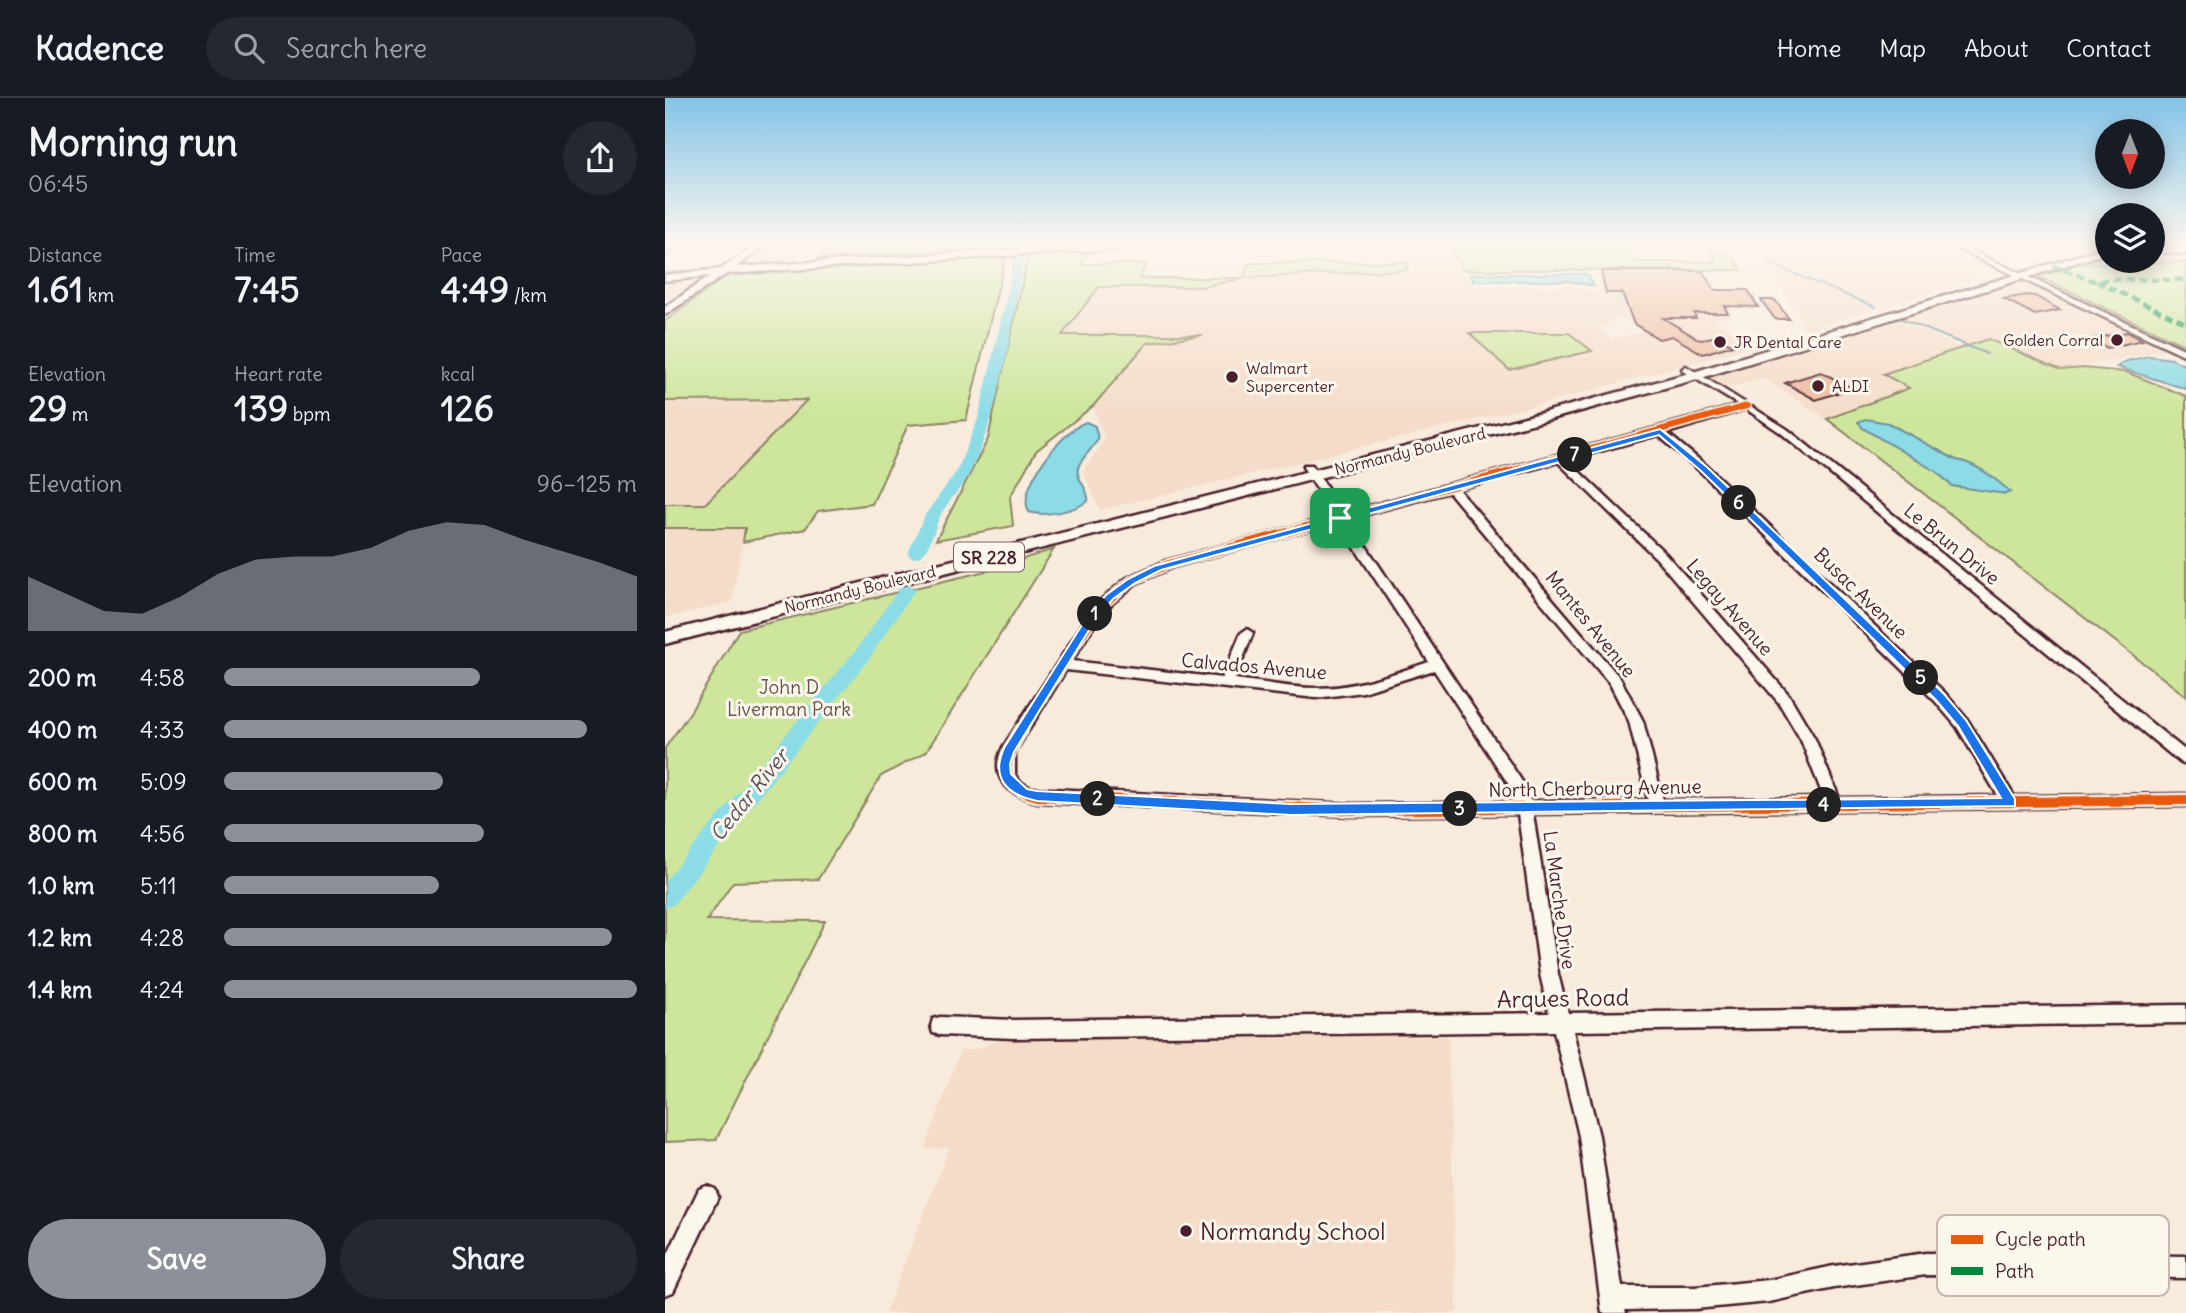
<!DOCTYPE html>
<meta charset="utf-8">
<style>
:root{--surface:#171b24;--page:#242831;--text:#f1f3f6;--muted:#9ea1a6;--line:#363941;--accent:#8c9099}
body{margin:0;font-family:Delius,sans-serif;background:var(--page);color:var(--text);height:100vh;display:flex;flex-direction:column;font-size:26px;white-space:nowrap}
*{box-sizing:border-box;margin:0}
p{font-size:23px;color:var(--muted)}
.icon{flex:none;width:38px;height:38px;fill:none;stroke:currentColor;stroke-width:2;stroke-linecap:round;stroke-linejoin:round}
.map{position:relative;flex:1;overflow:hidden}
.sheet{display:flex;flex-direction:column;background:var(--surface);width:665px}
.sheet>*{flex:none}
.needle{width:46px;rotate:180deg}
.controls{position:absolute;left:1430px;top:21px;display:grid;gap:14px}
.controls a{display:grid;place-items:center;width:70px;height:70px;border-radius:50%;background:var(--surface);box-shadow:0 4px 18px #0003;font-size:35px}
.pin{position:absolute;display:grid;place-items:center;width:60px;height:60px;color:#fff;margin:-30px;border-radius:14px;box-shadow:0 4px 10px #0006}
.km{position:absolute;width:35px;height:35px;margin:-18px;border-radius:50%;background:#222;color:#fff;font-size:19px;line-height:35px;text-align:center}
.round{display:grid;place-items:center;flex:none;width:74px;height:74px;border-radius:37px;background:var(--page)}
.headline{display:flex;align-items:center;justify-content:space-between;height:119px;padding:0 28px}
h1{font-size:38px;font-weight:700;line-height:52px}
.metrics{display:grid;grid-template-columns:repeat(3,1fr);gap:10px;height:119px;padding:7px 28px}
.metrics div{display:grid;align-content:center}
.metrics b{font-size:35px;font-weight:700}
.metrics small{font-size:19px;font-weight:400}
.metrics p{font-size:19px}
.chart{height:196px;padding:14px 28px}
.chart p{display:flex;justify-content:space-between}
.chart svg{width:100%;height:126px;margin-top:7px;fill:var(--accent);opacity:.7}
.action{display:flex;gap:14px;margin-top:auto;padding:14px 28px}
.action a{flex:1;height:80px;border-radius:42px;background:var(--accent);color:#fff;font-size:28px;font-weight:700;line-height:80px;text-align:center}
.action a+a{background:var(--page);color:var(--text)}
ul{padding:0 28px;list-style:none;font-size:23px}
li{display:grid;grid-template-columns:112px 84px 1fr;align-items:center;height:52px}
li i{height:18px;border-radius:9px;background:var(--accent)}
header{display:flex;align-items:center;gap:42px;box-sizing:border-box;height:98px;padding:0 35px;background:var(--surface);border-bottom:2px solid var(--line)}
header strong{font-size:33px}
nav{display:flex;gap:38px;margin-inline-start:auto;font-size:24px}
.search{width:490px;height:63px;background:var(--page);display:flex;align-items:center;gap:18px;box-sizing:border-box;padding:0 24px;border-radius:38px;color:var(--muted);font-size:26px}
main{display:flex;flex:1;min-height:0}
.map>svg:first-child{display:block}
.built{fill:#f5dcc9;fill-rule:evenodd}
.green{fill:#cde69c;stroke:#8c8264;stroke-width:2;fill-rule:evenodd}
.water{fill:#8cdce7;stroke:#72909c;stroke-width:2}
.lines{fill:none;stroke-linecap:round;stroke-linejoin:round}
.stream{stroke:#72909c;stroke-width:2}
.river{fill:#8cdce7;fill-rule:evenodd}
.building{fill:#edba9e;stroke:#4a1f2b;stroke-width:2}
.minor-casing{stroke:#4a1f2b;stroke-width:5}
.major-casing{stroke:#4a1f2b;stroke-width:5}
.highway-casing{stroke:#4a1f2b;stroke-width:5}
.minor{fill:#fbf7ec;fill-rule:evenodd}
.major{fill:#fbf7ec;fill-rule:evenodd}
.highway{fill:#fbf7ec;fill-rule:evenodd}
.quiet{stroke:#00873e;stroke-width:4.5;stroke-dasharray:8 4.5;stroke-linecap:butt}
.cycleway-far2-casing{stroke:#fbf7ec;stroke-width:10}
.cycleway-far1-casing{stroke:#fbf7ec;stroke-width:12}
.cycleway-casing{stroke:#fbf7ec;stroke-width:15}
.cycleway-far2{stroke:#e8590c;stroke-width:6}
.cycleway-far1{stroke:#e8590c;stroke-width:8}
.cycleway{stroke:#e8590c;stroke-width:10}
.route{fill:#1a73e8;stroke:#fff;stroke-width:2;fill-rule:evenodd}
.poi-dot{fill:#4a1f2b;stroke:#fbf7ec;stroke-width:2.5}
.labels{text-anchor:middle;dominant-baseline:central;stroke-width:6;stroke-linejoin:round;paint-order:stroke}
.far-poi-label{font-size:16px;fill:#4a1f2b;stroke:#fbf7ec;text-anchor:start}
.far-street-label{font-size:16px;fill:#4a1f2b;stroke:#fbf7ec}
.shield{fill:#fbf7ec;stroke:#7f6065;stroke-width:2}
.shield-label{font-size:18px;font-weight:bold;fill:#4a1f2b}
.street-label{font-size:19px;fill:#4a1f2b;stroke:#fbf7ec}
.park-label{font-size:19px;fill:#6b5147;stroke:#fbf7ec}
.water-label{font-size:21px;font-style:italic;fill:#5a4e5a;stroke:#fbf7ec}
.near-street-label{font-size:23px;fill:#4a1f2b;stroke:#fbf7ec}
.near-poi-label{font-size:23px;fill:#4a1f2b;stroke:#fbf7ec;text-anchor:start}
.key{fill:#fbf7ec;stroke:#c6b6b2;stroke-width:2}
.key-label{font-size:19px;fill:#4a1f2b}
</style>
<header>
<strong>Kadence</strong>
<div class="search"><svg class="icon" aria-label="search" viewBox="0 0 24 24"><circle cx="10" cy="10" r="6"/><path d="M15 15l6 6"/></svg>Search here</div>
<nav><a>Home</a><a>Map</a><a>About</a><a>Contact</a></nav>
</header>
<main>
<section class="sheet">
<div class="headline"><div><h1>Morning run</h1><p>06:45</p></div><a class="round"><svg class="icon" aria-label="share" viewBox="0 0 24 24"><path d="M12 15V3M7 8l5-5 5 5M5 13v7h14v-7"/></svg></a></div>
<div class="metrics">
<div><p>Distance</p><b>1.61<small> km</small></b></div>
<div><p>Time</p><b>7:45</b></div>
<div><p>Pace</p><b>4:49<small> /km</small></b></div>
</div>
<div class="metrics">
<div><p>Elevation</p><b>29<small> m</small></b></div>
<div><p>Heart rate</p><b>139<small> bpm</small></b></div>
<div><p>kcal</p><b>126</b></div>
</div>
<div class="chart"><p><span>Elevation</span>96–125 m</p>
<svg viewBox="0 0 160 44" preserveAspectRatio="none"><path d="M0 44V25L10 31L20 37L30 38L40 32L50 24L60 19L70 18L80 18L90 15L100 9L110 6L120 7L130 12L140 16L150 20L160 25V44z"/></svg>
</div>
<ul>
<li><b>200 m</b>4:58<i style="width:62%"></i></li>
<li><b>400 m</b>4:33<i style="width:88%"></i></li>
<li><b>600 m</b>5:09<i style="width:53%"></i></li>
<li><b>800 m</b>4:56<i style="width:63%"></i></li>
<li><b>1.0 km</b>5:11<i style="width:52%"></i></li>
<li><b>1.2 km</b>4:28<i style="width:94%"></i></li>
<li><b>1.4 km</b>4:24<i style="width:100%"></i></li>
</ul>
<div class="action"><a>Save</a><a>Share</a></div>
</section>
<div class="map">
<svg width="1521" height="1215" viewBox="0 0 1521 1215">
<rect width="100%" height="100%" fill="#f8ebdc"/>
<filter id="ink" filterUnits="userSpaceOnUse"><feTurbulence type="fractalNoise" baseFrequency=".0143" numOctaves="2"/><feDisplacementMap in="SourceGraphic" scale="14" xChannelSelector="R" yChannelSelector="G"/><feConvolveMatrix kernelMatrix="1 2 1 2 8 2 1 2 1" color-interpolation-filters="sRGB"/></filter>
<g filter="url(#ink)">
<path class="built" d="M1100,146H1280L1334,170L1331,174L1217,209L1109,165Z
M106,147H145L122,165L77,168Z
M744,155H788L808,186L910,189L939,195L932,172H1041L1067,218L1050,223L1092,247L888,303L435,412L418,374L440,341L428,308L482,245L531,238L396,237L434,189H537L578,180L741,172ZM954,219L976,233V234L948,241L933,232ZM903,235L926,253L804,236L805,235Z
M1103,168L1177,195L1211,210L1142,232Z
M38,179L37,180L0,206V183Z
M1355,183H1359L1500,252L1396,272L1323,241L1301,247L1240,221Z
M1236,222L1299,251L1220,275L1245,290L1162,321L1099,281L1059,290L1045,280Z
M143,301L40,406H0V303Z
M0,430H80L67,504L0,520Z
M783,935L792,1215H220L284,1050L260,1051L295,953L315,950L334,942L352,940Z"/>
<path class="green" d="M170,146H349L350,149L152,161Z
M786,146H960L970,164H1051L1045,153C1060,153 1070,159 1077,172H798L788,155Z
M423,154L417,166H482L474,180H578L584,165L744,164L741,172L578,180L537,189H434L397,237H538L482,245L428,308L371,353L345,399L348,428L271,442L323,341L363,158Z
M341,158L301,322L243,327L207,406L153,413L140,431L78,444L80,430H0V406H40L142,302L0,303V223L65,176Z
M1521,164V248L1372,178L1398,172L1411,166Z
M804,235H904L927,253L844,272Z
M1323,241L1396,272L1418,270L1461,274L1521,298V598L1162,321L1244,290L1218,276ZM1223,325L1291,362C1311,365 1329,380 1344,394L1287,388L1272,374L1198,330Z
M389,451L261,654L216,678L153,781L68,784L42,822L160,823L51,1042L0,1044V650L26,613L74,532L317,474Z"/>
<path class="water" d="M806,176H920L923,177L929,188L904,183H808Z
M1484,258L1507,261L1521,268V291L1452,269L1462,263Z
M1200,321L1223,325L1291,362C1311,365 1330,380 1345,394L1341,396L1287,388L1272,374L1198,330L1193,324Z
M421,324L430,328L433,341C428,350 417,360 414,367C408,381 425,390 423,403C409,413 380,419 364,414C350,391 398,332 421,324Z"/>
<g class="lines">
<path class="stream" d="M1488,154L1518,156
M1102,156L1105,166L1211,209
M1237,221L1322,256"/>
<path class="river" d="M350,146H360C351,215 336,308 307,371C299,388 283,402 274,420C269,431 264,457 251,460L245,459L243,455L260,417L292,373L313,321L345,184Z
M242,487L250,492L203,562L8,807L0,810V783L191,552L236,488Z"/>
</g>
<path class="building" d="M936,173H1037L1050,192H1083L1093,209L1059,208L1063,215H1029L1031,220H998L1035,242L1051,238L1068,247L1038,256L1007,238L994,241L969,226L957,195H941Z
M1362,197L1370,198L1395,212L1370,217L1339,201Z
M1096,202H1110L1124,221H1110Z
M1462,234L1478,242L1442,250L1425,241Z
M1156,274L1187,290L1151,302L1120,285Z"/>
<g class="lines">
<g class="minor-casing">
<path id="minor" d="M8,146H17L0,156V151Z
M1283,146H1292L1521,252V258Z
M1021,268L1122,331L1521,653V667L1516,665L1116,335L1081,311L1002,335L1043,369L1280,595L1302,621L1349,698L1521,696V708L868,716L893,876L903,915L1521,907V925L908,933L934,1038L957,1189H1030L1104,1182L1169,1168L1261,1155L1521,1158V1180L1261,1177L1169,1190L1104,1204L1030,1211L960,1212L961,1215H937L914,1038L889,933L349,940L275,937L268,935L266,928L268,921L275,919L349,922L884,915L875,876L853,716L688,718L372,704C344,697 323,680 338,649L430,507L462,480L500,463L669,418L638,369L639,367H647L679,415L1074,307L1018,273L1017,271ZM993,337L1035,373L1270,603L1292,629L1333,698L1174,700L1150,641L1124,597L1000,455L902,362ZM893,364L992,461L1114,605L1136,642L1159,700L998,702L978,623L955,580L793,391ZM784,394L945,586L964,623L983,702L865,703L860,688L683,421ZM673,424L764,564C728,576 690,590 652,590C625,590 597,584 570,581L588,535L582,531L576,535L557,580L407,563L438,513L470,486L508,469ZM401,572L651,600L698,594L769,572L848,693L850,704L688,706L366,690L355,684L350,677V654Z
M42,1088L50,1091L53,1099L8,1194L0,1197V1162L34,1091Z"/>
</g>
<g class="major-casing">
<path id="major" d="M92,146H103L71,169L436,146H483L478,149L61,176L0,217V209L45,178L0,183V177L56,171Z
M1442,149V155L1036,280L890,320L0,546V534L880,314L1028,274Z"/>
</g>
<g class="highway-casing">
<path id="highway" d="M1488,147L1521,150V156L1488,153Z
M1442,150V156L1435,157L1430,154Z"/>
</g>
<use href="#minor" class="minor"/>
<use href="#major" class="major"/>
<use href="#highway" class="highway"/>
<path class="quiet" d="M1388,168L1432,184L1444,181L1521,182
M1432,184L1521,225"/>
<g class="cycleway-far2-casing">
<path id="cycleway-far2" d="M634,431L1082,308"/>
</g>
<g class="cycleway-far1-casing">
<path id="cycleway-far1" d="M356,633L434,510L466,483L504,466L641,429"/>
</g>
<g class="cycleway-casing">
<path id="cycleway" d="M357,631C338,661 329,687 372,698L688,712L1521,702"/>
</g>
<use href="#cycleway-far2" class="cycleway-far2"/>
<use href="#cycleway-far1" class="cycleway-far1"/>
<use href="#cycleway" class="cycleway"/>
</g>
</g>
<linearGradient id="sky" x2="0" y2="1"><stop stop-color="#83c4e8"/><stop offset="0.46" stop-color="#fcf6ef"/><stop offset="1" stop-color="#fcf6ef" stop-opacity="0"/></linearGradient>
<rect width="1521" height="316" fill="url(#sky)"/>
<path class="route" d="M995,331L1042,369L1279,596L1301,622L1350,701V708L626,717L372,703C343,697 325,681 339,650L422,519L441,497L463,481L489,468ZM994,337L1036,373L1271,602L1293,628L1336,700L626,706L372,693L362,691L346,676L345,666L349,654L429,524L448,501L470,485L496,472Z"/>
<g class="poi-dot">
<circle cx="1452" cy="242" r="7"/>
<circle cx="1055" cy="244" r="7"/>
<circle cx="567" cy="279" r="7"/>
<circle cx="1153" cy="288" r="7"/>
<circle cx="521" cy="1133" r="7"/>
</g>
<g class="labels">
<g class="far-poi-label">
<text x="1438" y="242" text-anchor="end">Golden Corral</text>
<text x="1069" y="244">JR Dental Care</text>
<text x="581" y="270">Walmart<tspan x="581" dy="18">Supercenter</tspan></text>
<text x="1167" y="288">ALDI</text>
</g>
<g class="far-street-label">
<text transform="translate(745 353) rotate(-14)">Normandy Boulevard</text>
<text transform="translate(195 491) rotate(-14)">Normandy Boulevard</text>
</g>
<rect class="shield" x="289" y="444.5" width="70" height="29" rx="5"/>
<g class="shield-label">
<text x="324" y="459">SR 228</text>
</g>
<g class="street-label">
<text transform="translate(1287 446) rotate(39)">Le Brun Drive</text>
<text transform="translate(1196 495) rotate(44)">Busac Avenue</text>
<text transform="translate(1065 509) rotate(49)">Legay Avenue</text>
<text transform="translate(926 526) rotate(51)">Mantes Avenue</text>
<text transform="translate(589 568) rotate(5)">Calvados Avenue</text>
<text transform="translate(930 690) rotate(-1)">North Cherbourg Avenue</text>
<text transform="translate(895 802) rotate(82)">La Marche Drive</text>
</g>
<g class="park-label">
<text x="124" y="589">John D<tspan x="124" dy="22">Liverman Park</tspan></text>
</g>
<g class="water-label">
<text transform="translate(84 697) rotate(-51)">Cedar River</text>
</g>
<g class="near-street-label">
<text transform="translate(898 900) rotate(-1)">Arques Road</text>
</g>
<g class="near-poi-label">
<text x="535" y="1133">Normandy School</text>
</g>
</g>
<rect x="1272" y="1117" width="232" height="81" rx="10" class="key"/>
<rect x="1286" y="1137" width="32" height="9" fill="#e8590c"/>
<rect x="1286" y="1169" width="32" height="8" fill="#00873e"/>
<g class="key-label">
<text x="1330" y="1148">Cycle path</text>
<text x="1330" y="1180">Path</text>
</g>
</svg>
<div class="controls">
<a><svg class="needle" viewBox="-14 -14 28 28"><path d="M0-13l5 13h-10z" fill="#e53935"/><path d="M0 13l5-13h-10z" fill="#9ea1a6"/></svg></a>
<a><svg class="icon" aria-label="layers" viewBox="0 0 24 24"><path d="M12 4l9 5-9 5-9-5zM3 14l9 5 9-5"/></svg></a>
</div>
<div class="pin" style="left:675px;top:420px;background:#1e9e55"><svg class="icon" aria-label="arrive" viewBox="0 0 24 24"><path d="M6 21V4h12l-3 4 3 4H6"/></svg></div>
<b class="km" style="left:430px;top:516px">1</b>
<b class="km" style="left:433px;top:701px">2</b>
<b class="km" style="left:795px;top:711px">3</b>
<b class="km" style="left:1159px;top:707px">4</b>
<b class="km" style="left:1256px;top:580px">5</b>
<b class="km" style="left:1074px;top:405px">6</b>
<b class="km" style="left:910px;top:357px">7</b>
</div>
</main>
